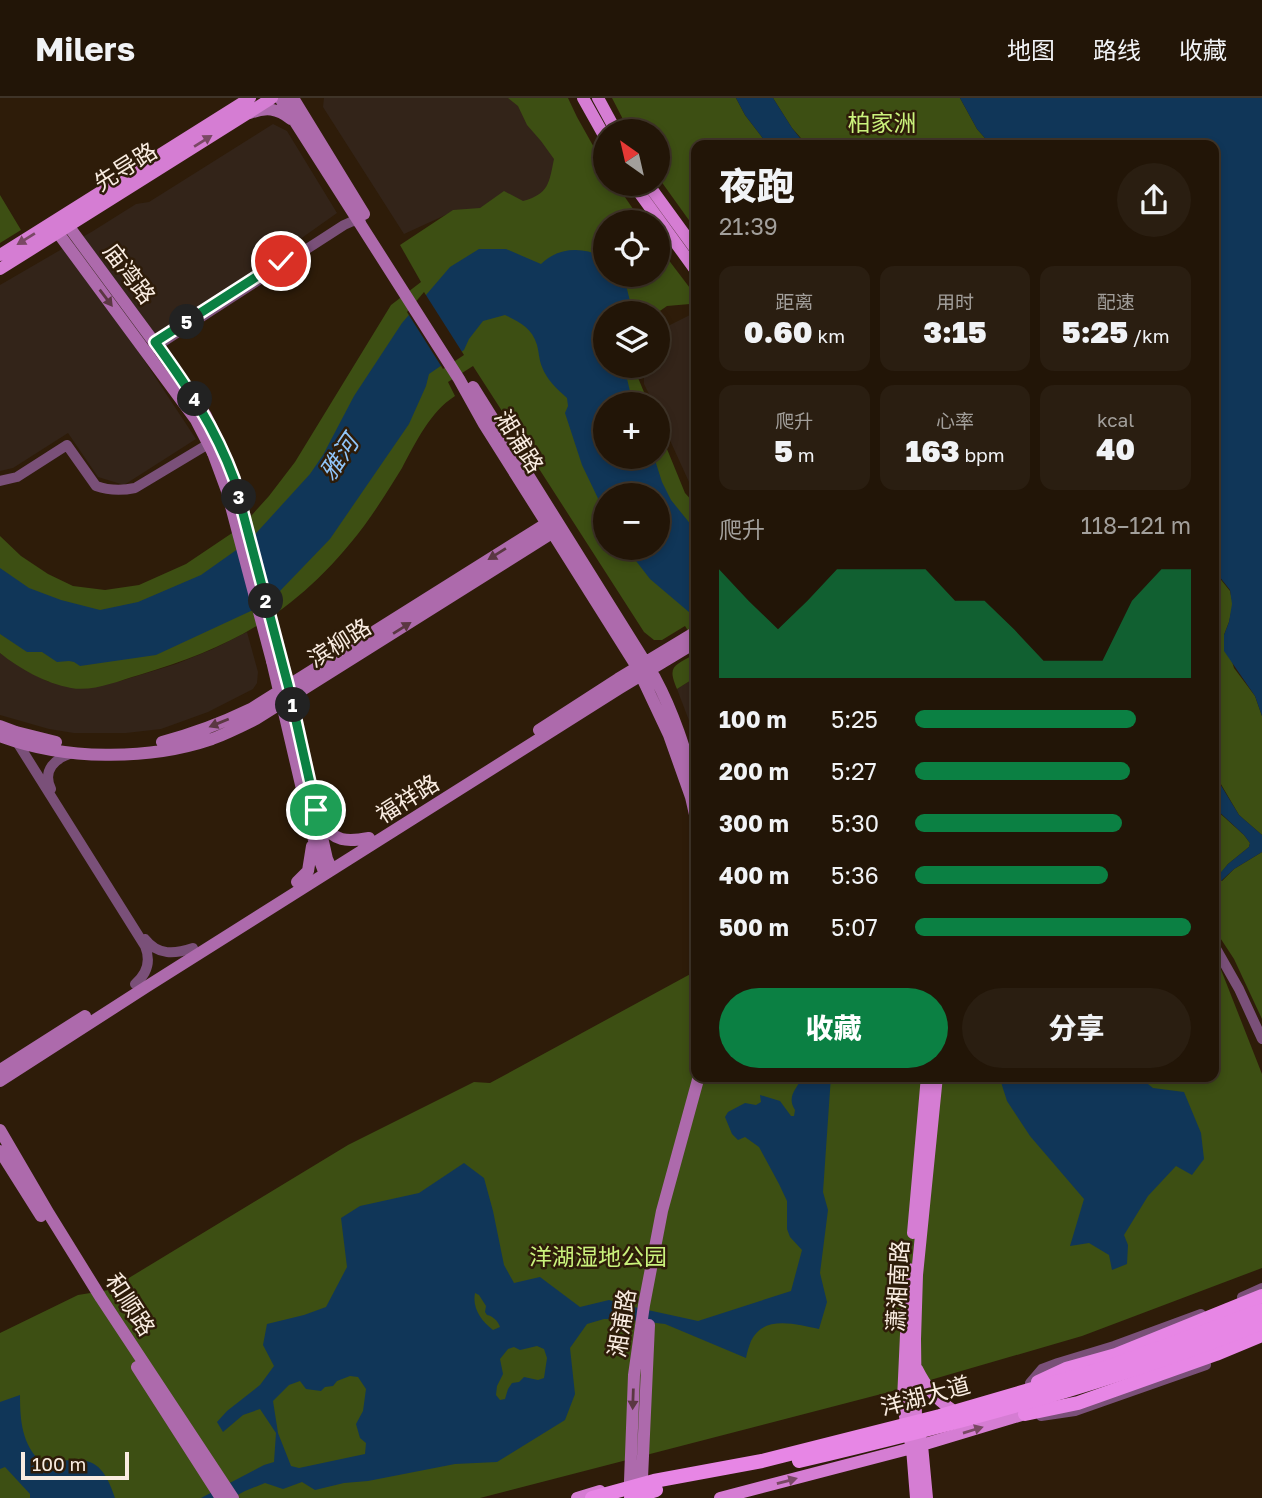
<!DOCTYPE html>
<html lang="zh">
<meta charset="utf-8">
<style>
:root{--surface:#221507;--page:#2a1e11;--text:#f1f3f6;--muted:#a29f9b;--line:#3f3428;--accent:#0b8043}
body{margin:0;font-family:"Golos Text","Noto Sans SC",sans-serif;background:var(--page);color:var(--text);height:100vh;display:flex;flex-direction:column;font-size:26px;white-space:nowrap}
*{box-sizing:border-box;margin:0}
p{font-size:23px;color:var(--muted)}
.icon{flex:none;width:38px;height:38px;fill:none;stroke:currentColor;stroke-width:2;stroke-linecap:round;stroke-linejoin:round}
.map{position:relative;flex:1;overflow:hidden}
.sheet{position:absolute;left:691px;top:42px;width:528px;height:942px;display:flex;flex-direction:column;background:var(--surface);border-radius:14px;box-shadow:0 4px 10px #0003,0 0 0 2px var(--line)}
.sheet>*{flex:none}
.needle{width:46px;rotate:326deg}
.buttons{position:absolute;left:593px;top:21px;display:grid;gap:14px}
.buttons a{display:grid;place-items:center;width:77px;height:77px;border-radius:50%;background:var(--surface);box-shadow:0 4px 10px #0003,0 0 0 2px var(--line);font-size:35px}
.scale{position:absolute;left:21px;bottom:18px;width:108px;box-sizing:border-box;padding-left:7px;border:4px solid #f9ece1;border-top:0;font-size:19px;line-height:24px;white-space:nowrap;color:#f9ece1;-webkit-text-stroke:5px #2e1c09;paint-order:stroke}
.pin{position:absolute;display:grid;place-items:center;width:60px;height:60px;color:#fff;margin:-30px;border:4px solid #fff;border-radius:50%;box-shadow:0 2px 7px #0007}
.km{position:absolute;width:35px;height:35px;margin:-18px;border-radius:50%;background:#222;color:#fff;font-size:19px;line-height:35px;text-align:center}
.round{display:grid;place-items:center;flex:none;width:74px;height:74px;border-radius:37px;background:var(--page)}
.overview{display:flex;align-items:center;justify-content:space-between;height:119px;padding:0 28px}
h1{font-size:38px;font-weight:800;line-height:52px}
.metrics{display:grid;grid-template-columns:repeat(3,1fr);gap:10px;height:119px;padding:7px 28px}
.metrics div{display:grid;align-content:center;border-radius:14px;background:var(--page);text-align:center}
.metrics b{font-size:30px;font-weight:800}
.metrics small{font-size:19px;font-weight:400}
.metrics p{font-size:19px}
.chart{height:196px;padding:14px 28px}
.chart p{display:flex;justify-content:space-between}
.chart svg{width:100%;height:126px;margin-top:7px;fill:var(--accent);opacity:.7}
.action{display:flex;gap:14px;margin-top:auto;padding:14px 28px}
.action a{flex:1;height:80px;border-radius:42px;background:var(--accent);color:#fff;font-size:28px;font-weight:800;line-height:80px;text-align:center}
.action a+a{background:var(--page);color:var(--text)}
ul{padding:0 28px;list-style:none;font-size:23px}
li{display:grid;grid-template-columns:112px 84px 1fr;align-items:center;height:52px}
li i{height:18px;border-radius:9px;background:var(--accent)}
header{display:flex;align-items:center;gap:42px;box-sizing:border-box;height:98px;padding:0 35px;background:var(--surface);border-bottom:2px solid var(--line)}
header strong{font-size:33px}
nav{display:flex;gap:38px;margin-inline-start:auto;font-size:24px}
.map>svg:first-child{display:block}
.commercial{fill:#332419}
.green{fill:#3d4f13;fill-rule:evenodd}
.water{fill:#103658;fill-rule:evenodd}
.pier{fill:#2e1c09}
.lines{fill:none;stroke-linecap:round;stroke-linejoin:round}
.tertiary{stroke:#7a5079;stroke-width:10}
.secondary{stroke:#ad6aac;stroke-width:12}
.primary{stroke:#d57dd3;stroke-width:12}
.trunk{stroke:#e786e5;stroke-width:14}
.secondary-bridge{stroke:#ad6aac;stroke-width:12}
.trunk-bridge{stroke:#e786e5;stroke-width:14}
.oneway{fill:#794864}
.oneway2{fill:#5a3742}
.route-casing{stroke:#fff;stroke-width:14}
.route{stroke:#0b8043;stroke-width:9}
.labels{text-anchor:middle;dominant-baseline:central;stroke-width:5;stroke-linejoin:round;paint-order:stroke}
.park-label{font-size:23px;fill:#caf27c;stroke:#2e1c09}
.street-label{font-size:23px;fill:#f9ece1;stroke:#2e1c09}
.water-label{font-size:24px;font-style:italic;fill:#91c5f9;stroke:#2e1c09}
</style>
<header>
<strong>Milers</strong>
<nav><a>地图</a><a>路线</a><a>收藏</a></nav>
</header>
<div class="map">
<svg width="1262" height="1400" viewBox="0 0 1262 1400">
<rect width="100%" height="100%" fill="#2e1c09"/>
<path class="commercial" d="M324,0H531L604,105L452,114L404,136L323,9Z
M273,26L287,33L337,115L234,188L136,250L196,341L124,387L98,379L68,335L13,370L0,373V187L93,133L136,106L149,104Z
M696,214V394L689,384L658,316V306H654L644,286V268H658V233Z
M247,534L258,574L257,585L253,591L208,614L161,631L126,635H74L49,631L0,617V555L31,575L49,584H117L176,566L213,551Z
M696,579V641L677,591Z"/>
<path class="green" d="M508,0H568L577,19L605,69L606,86H616L642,124H606V177H658V148L696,198V202L690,206L667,208L657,215H606V268H637L636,275L649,306H606V359H658V329L685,395L696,407V545L685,528L662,542H654L644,534L473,268L448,284L455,298C430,314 416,344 402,370C390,389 378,409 364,428C301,511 238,548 139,577C118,583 93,594 71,590C45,585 20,571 0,555V438L21,458L48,476L73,488L105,492L139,487L186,466L241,429L269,398L295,364L391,207L421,184L400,147L453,112L480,110L504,93L523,103C549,96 549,85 554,61L541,43L527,27L518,8ZM606,397H658V450H606Z
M612,0H736L745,17L768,47H696V132L658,79V33H629Z
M773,0H960L977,31L991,47H807L792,30Z
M0,97L21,132L0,145Z
M1214,473L1230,493L1233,506L1229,524L1224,537L1234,570L1255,598L1262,618V737L1239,717L1215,676Z
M696,555V579L677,591C666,566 676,568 696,555Z
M1214,710L1244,737L1250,745L1249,749L1228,766L1217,780L1222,783L1234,771L1262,754V921L1234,861L1215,832Z
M1215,860L1218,864L1262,976V1170L1082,1238L889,1294L480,1400H0V1235L78,1197L109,1192L348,1047L474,984L490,985L696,873V978H1214Z"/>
<path class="water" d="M736,0H773L792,30L800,40L807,46H816L818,47H768L745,17Z
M960,0H1262V618L1255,598L1224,553V537L1229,524L1232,506L1230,492L1215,473L1214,47H991L977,31Z
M479,151H506L541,166C559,148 585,149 605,160L606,177H614L618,183H625L630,203L629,215H606V268H624L633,306H606V359H654L662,384L671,402L696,433V520L650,481L626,450H658V397H606L605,415L582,367L565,315L568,308L567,300C557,291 547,282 542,269C539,262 539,254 537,247C532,230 520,224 505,217L483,223L469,241L464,252L429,276L426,288L409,326L330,441L279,494L253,512L156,557L80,568L74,564L69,563L57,564L42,554H27L0,536V470L29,490L61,502L100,512L138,504L201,477L249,443L310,376L323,357L354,298L402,225L450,169Z
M1214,676L1239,717L1262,737V754L1234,771L1221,783L1216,780L1228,766L1249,749L1250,745L1244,737L1215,710Z
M803,978H831L823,1094L828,1112L820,1175L827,1204L819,1231C797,1227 764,1216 751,1243C749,1248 747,1254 746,1260L665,1226L621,1221H604L587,1226L570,1250L575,1296L565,1322L497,1364L455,1366L368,1383L344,1385L315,1392L302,1384L283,1391L265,1385L245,1393L232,1400H201L264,1367L274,1364L276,1335L260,1311L243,1317L223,1334L217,1324L227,1313L260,1287L274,1268L263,1247L267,1226L304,1217L326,1209L347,1169L341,1120L360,1108L419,1095L464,1065L484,1080L493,1113L504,1167L514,1185L540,1179L580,1209L609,1202L634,1209L698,1223L791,1193L802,1152L790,1139L787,1131V1103L779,1086L759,1049L745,1039L738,1042L732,1036L725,1019L728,1014L745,1005L756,1007L761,1004L760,997L780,1003L791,1018H794L795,1012C786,998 797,991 803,978ZM475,1195L479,1197L486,1208L485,1214L487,1217C493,1218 498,1223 500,1229L493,1232C481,1223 472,1210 475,1195ZM537,1248L544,1251L547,1260L544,1280L538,1282L524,1279L519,1284L512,1285L508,1291L505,1301L500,1302L496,1297L497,1288L503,1276L500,1261L508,1251L514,1249L520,1252ZM350,1278L358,1279L366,1291L363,1313L356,1326L360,1340L366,1345L365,1356L299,1370L291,1368L278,1335L273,1303L289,1287L300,1283L306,1291L321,1293L325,1289L333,1288L337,1283Z
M999,978H1138L1153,990L1184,994L1201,1035L1204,1061L1192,1077L1176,1068L1148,1098L1124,1137L1128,1147L1127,1166L1112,1172L1109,1157L1089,1145L1070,1148L1084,1101L1030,1038L1007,1003Z
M20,1297C20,1323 22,1347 42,1365C84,1361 100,1354 115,1400H30V1396L5,1369L0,1371V1304Z"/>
<path class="pier" d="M424,194L464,257L443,271L407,214Z"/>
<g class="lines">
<path class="tertiary" d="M152,251L344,127L353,123L361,124
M0,383L17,379L67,347L96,388C110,393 121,393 135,390L215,342
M17,644L145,848C151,863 147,876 135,886
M51,691C42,672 55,660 73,655
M145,841C158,858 175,856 193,850
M1214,847L1239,891L1262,941
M1242,1199L1262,1190
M1030,1285L1042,1271L1058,1265L1114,1248L1201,1216
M1041,1318L1075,1313L1206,1267"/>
<path class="secondary" d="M280,0L459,281L484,326L637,569L669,637L691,699L696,721
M293,0L364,116
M250,15C266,9 277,10 291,21
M64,122L193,297L206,318L222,351
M53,128L196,322L213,355
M473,289L655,580C674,615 685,652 696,690
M281,560L327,761L331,770
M272,563L317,755L325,776
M0,628L16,634L56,644
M539,632L618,581L696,534
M0,638C64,662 147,663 212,641C228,635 242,628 256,621L560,430
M162,644C193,636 222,625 251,611L552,422
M321,724C334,744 347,744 369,740
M297,784L308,773L312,748
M0,972L85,918
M0,983L146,889L620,590L696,544
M0,1032L49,1116L101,1200L233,1400
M0,1053L41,1118
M137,1269L221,1400
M642,1394V1380L649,1227
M631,1396L630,1383L634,1277L644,1207L662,1113L699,978"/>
<path class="primary" d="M583,0L606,41
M598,0L616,33
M633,86L696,173
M648,86L696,152
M0,157L250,0
M0,171L272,0
M913,1135L927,978
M909,1171L903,1302L906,1326L912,1350L916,1400
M917,1271C926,1289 935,1300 951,1311
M577,1400L600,1393
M720,1400L912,1350L1025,1316
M927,1400L922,1347L916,1322L915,1241L917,1177L937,978"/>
<path class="trunk" d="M1038,1284L1066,1271L1116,1257L1262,1198
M1025,1316L1078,1305L1216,1256L1262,1237"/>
<path class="secondary-bridge" d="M222,351L237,391L281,560
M213,355L227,393L272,563"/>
<path class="trunk-bridge" d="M799,1363C956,1326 1112,1285 1262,1225
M592,1400L654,1383L762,1363L940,1318L1108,1269L1262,1212
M631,1400L656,1392"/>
</g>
<defs><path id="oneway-solid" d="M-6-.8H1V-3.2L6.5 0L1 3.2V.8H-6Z" transform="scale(1.75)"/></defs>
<g class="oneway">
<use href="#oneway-solid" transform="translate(203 43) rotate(-32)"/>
<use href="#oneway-solid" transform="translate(26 141) rotate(148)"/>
<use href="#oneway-solid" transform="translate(973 1332) rotate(-17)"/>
<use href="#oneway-solid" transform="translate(787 1383) rotate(-15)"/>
</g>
<g class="oneway2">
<use href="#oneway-solid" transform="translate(106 200) rotate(53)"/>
<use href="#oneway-solid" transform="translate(497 456) rotate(148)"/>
<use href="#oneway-solid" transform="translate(402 530) rotate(-32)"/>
<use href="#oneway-solid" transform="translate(219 625) rotate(158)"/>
<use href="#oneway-solid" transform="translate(633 1301) rotate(92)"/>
</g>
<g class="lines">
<g class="route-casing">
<path id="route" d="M281,163L155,244C187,288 215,329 234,381L288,587L316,712"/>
</g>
<use href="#route" class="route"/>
</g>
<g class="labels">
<g class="park-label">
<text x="882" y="24">柏家洲</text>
<text x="598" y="1158">洋湖湿地公园</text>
</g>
<g class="street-label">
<text transform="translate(125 68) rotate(-32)">先导路</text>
<text transform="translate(130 175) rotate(53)">庙湾路</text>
<text transform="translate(520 343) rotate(58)">湘浦路</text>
<text transform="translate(339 544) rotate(-32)">滨柳路</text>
<text transform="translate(407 700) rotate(-32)">福祥路</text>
<text transform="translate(897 1188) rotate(-87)">潇湘南路</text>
<text transform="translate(131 1206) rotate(57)">和顺路</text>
<text transform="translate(621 1225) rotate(-81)">湘浦路</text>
<text transform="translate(925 1297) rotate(-15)">洋湖大道</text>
</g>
<g class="water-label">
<text transform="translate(338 359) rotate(-56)">雅河</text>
</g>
</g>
</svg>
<div class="buttons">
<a><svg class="needle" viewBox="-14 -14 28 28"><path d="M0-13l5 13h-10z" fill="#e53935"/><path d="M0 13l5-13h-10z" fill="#a29f9b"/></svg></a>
<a><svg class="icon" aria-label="locate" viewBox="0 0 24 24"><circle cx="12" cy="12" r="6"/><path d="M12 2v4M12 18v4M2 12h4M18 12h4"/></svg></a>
<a><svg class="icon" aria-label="layers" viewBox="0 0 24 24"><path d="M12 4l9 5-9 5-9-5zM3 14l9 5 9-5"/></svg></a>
<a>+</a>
<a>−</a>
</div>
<div class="scale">100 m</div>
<div class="pin" style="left:316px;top:712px;background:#1e9e55"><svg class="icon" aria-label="arrive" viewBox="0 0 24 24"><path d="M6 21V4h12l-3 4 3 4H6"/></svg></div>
<div class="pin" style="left:281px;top:163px;background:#d93025"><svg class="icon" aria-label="check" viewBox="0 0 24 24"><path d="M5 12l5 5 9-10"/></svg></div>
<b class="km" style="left:293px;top:607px">1</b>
<b class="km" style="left:266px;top:503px">2</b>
<b class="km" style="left:239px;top:399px">3</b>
<b class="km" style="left:195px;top:301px">4</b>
<b class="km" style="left:187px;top:224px">5</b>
<section class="sheet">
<div class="overview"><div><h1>夜跑</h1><p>21:39</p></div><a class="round"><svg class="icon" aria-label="share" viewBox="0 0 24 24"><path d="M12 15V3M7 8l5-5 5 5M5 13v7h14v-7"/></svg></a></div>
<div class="metrics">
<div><p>距离</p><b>0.60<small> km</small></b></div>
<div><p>用时</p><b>3:15</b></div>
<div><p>配速</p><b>5:25<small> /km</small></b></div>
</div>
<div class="metrics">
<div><p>爬升</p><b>5<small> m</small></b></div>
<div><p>心率</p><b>163<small> bpm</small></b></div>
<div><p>kcal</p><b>40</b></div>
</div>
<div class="chart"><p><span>爬升</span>118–121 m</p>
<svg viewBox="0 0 160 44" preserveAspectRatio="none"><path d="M0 44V6L10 17L20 27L30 17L40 6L50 6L60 6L70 6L80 17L90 17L100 27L110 38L120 38L130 38L140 17L150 6L160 6V44z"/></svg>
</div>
<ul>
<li><b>100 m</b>5:25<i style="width:80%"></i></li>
<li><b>200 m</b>5:27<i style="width:78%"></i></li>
<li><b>300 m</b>5:30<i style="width:75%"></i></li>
<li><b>400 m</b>5:36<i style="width:70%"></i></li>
<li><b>500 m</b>5:07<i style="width:100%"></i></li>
</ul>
<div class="action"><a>收藏</a><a>分享</a></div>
</section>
</div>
